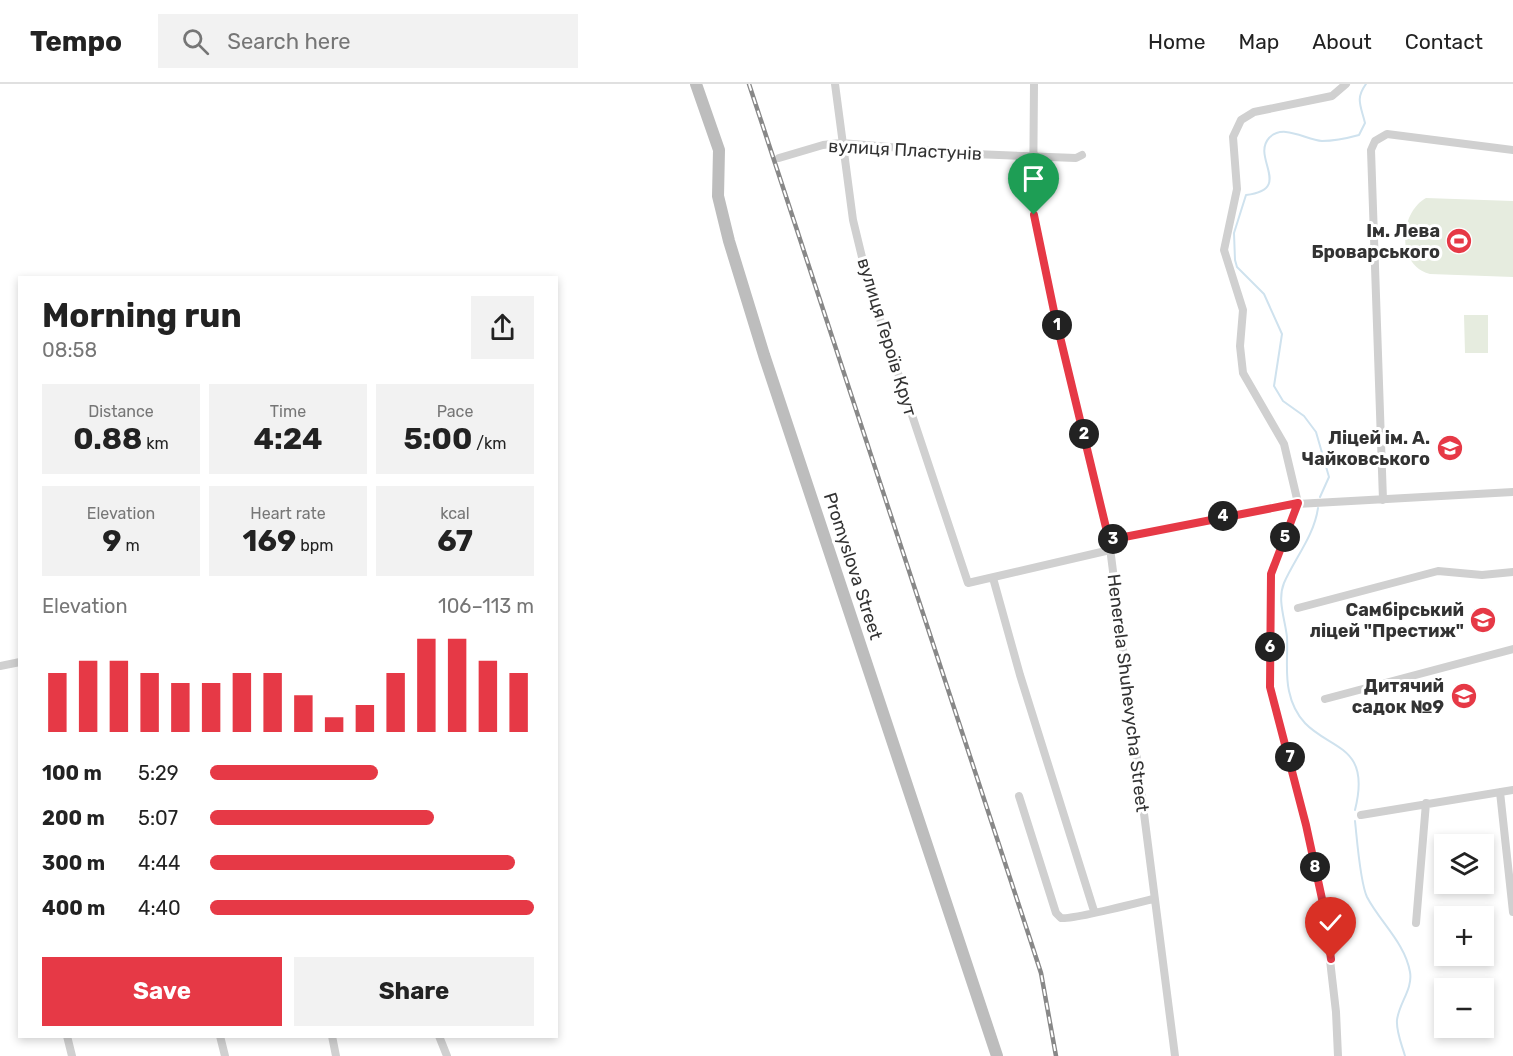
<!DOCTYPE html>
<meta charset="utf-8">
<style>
:root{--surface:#fff;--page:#f2f2f2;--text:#222;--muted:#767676;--line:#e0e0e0;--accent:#e63946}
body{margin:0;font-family:Rubik,sans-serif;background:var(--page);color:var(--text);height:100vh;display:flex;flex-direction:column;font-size:22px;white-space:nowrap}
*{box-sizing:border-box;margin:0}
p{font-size:20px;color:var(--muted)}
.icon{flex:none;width:33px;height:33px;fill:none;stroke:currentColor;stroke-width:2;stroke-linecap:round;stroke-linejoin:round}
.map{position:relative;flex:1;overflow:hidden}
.panel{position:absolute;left:18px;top:192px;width:540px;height:762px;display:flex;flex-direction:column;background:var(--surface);border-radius:0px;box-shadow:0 3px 9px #0003}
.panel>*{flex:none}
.fabs{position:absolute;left:1434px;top:750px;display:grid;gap:12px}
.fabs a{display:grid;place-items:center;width:60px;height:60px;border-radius:0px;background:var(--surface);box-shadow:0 3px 9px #0003;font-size:30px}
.pin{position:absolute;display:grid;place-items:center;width:51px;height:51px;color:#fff;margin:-62px -26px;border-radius:50% 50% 50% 0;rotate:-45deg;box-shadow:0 0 6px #0007}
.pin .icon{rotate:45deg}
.km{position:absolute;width:30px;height:30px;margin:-15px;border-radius:50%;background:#222;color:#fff;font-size:16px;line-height:30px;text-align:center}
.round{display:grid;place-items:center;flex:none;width:63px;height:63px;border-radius:0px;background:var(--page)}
.headline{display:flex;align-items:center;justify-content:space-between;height:102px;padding:0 24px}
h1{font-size:33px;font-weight:700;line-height:45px}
.stats{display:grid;grid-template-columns:repeat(3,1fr);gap:9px;height:102px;padding:6px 24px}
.stats div{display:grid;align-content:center;border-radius:0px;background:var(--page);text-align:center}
.stats b{font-size:30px;font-weight:700}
.stats small{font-size:16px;font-weight:400}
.stats p{font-size:16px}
.chart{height:168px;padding:12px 24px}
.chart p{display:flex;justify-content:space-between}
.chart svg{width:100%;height:108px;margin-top:6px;stroke:var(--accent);stroke-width:6}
.cta{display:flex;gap:12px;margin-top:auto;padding:12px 24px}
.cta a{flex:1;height:69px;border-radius:0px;background:var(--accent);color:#fff;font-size:24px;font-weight:700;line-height:69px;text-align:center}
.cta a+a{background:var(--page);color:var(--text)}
ul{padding:0 24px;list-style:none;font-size:20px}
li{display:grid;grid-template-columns:96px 72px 1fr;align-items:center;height:45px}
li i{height:15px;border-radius:8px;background:var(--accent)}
header{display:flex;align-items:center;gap:36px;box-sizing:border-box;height:84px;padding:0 30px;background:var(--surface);border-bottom:2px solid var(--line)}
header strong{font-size:28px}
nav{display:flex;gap:33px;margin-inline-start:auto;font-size:21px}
.search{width:420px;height:54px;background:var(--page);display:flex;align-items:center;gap:15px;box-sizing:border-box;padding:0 21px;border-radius:0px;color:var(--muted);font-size:22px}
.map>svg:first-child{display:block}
.grass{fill:#e6ecdf}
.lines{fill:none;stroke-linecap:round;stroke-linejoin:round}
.stream{stroke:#cfe2ee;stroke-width:2}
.street{stroke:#d0d0d0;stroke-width:8}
.secondary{stroke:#bdbdbd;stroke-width:12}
.rail-casing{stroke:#888;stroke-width:4.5}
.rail{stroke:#fff;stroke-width:2;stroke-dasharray:7;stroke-linecap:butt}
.route-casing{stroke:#fff;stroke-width:12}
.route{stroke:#e63946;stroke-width:8}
.labels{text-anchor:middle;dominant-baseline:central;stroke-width:6;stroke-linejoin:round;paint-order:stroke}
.street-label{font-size:18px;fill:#333;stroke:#fff}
.poi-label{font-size:18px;font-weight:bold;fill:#333;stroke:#fff;text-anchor:end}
</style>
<header>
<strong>Tempo</strong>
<div class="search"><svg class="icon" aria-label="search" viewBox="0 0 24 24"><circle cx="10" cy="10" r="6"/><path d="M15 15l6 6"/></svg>Search here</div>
<nav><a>Home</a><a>Map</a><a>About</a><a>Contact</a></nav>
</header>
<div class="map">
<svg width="1513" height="972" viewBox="0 0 1513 972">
<rect width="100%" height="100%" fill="#fff"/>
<path class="grass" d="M1426,114L1513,117V193L1430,190C1396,182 1399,129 1426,114Z
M1464,231H1488V269H1465Z"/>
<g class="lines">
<path class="stream" d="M1320,413L1329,393L1316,348L1304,332L1283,317L1274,302L1282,250L1264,210L1237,183L1235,176L1234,149L1246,111C1294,105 1251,74 1269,54C1283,39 1306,56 1322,57C1334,57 1348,54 1359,51L1365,39C1361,22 1355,15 1366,0
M1318,424C1314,452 1295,474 1284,499C1277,516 1285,535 1287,553C1288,571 1285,589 1289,607C1303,674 1376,643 1355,726
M1355,737C1357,755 1360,798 1367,813C1380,838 1405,859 1410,888C1413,905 1399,919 1397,936C1396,948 1402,961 1405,972"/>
<path class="street" d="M835,0L853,136L869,202L968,499L1110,466
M1034,0L1033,118L1036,144L1109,456L1175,972
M779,74L823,61L841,59L974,70L1076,74L1082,71
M1383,416L1371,66L1375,57L1387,50L1513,66
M1109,456L1279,421L1513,408
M993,494L1020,591L1094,827
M1298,524L1438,487L1482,491L1513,488
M0,582L20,578
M1325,615L1513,565
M1500,708L1513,828
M1019,712L1056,829L1061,834C1071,836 1137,819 1153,815
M1361,731L1513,706
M1416,839L1426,719
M67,952L72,972
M220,952L225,972
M332,952L336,972
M439,952L447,972
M1338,972L1336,928L1324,824L1292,681L1270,603L1271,490L1298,419L1284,360L1243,289L1240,262L1243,226L1224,166L1237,105L1233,53L1241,36L1254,28L1332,12L1346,0"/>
<path class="secondary" d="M696,0L719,66L718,112L729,157L764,271L997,972"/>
<g class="rail-casing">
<path id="rail" d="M749,0L1031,858L1041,889L1056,972"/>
</g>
<use href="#rail" class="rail"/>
</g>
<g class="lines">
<g class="route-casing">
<path id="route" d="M1034,131L1055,232L1109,456L1298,419L1271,490L1270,603L1306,741L1324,824L1331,875"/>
</g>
<use href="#route" class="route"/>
</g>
<defs>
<g id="stadium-disc" transform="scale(1.35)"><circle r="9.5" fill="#e63946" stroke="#fff"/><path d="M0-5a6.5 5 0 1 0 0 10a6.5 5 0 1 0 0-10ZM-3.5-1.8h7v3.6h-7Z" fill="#fff"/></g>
<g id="school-disc" transform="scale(1.35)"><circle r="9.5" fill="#e63946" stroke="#fff"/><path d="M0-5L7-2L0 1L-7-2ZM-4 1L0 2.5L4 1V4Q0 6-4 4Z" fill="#fff"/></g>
</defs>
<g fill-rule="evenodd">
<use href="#stadium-disc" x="1459" y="157"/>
<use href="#school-disc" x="1450" y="364"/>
<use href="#school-disc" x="1483" y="536"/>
<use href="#school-disc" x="1464" y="612"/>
</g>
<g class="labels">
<g class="street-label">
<text transform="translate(905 66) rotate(3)">вулиця Пластунів</text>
<text transform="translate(887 253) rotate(73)">вулиця Героїв Крут</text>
<text transform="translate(853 482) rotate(72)">Promyslova Street</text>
<text transform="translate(1128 609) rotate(83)">Henerela Shuhevycha Street</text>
</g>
<g class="poi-label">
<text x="1440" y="147">Ім. Лева<tspan x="1440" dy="21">Броварського</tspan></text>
<text x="1430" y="354">Ліцей ім. А.<tspan x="1430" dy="21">Чайковського</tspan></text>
<text x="1464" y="526">Самбірський<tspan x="1464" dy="21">ліцей "Престиж"</tspan></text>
<text x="1444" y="602">Дитячий<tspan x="1444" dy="21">садок №9</tspan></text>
</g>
</g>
</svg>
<div class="fabs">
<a><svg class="icon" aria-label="layers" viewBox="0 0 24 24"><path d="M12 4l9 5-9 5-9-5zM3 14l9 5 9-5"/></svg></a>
<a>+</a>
<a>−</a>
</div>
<div class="pin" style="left:1034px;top:131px;background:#1e9e55"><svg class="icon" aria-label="arrive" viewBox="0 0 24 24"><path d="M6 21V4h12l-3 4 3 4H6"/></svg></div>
<div class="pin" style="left:1331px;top:875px;background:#d93025"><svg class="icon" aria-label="check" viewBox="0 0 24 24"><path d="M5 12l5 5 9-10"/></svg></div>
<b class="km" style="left:1057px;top:241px">1</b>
<b class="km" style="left:1084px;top:350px">2</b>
<b class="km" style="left:1113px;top:455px">3</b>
<b class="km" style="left:1223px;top:432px">4</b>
<b class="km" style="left:1285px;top:453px">5</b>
<b class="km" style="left:1270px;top:563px">6</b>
<b class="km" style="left:1290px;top:673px">7</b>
<b class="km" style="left:1315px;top:783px">8</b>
<section class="panel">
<div class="headline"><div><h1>Morning run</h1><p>08:58</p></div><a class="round"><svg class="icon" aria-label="share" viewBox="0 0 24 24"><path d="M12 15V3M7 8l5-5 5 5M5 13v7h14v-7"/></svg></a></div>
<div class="stats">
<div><p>Distance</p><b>0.88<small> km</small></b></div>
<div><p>Time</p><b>4:24</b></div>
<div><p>Pace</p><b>5:00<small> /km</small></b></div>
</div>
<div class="stats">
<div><p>Elevation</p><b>9<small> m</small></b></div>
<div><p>Heart rate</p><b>169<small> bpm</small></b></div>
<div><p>kcal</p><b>67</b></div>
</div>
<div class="chart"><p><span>Elevation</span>106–113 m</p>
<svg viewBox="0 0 160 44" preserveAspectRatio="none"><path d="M5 44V20M15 44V15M25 44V15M35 44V20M45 44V24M55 44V24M65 44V20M75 44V20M85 44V29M95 44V38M105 44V33M115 44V20M125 44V6M135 44V6M145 44V15M155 44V20"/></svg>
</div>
<ul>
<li><b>100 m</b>5:29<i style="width:52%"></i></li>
<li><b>200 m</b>5:07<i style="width:69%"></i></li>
<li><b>300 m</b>4:44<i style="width:94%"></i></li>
<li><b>400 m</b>4:40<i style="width:100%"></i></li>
</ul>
<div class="cta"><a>Save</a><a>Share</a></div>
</section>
</div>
